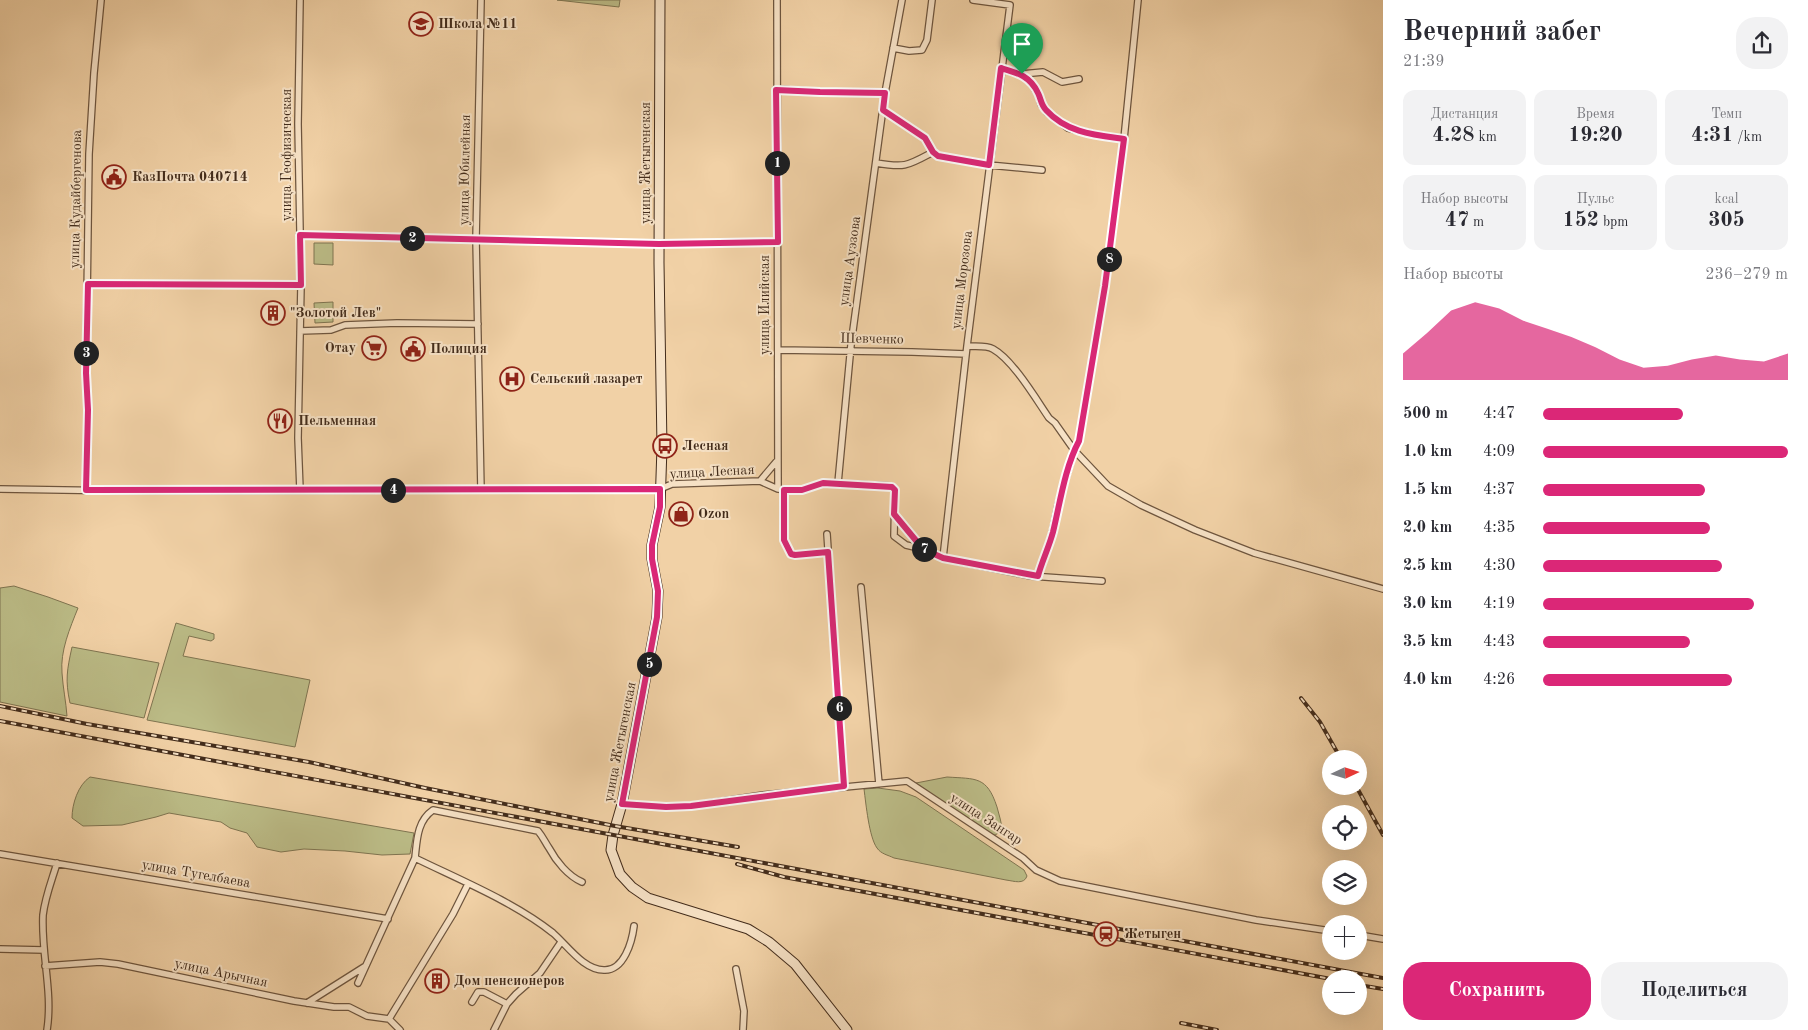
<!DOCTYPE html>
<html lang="ru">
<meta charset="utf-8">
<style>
:root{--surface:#fff;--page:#f2f2f3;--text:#2b2b33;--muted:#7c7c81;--accent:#db2777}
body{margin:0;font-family:"Old Standard TT",serif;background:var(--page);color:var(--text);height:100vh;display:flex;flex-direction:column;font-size:19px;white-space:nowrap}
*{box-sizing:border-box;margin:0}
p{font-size:16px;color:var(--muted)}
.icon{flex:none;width:28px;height:28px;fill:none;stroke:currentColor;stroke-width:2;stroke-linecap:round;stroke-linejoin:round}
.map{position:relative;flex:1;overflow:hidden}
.panel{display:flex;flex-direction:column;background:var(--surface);width:425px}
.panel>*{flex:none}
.needle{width:32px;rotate:86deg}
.tools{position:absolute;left:1322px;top:750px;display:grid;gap:10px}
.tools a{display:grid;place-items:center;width:45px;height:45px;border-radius:50%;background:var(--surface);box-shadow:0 5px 20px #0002;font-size:25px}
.pin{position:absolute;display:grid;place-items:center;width:42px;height:42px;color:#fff;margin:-51px -21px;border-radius:50% 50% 50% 0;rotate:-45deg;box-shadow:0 0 5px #0007}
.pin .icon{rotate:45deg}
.km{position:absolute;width:25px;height:25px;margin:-12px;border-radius:50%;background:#222;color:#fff;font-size:14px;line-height:25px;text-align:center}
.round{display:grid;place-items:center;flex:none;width:52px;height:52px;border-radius:20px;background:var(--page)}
.summary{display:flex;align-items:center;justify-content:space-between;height:85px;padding:0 20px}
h1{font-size:28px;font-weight:600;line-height:38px}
.stats{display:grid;grid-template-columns:repeat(3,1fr);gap:8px;height:85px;padding:5px 20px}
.stats div{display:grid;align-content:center;border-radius:12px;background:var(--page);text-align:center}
.stats b{font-size:21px;font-weight:600}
.stats small{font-size:14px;font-weight:400}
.stats p{font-size:14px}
.chart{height:140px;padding:10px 20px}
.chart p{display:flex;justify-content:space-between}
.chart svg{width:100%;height:90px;margin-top:5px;fill:var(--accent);opacity:.7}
.action{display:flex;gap:10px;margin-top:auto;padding:10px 20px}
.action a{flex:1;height:58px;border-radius:20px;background:var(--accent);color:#fff;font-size:20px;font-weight:600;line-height:58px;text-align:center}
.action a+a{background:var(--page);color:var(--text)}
ul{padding:0 20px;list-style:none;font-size:16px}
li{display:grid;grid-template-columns:80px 60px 1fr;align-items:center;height:38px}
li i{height:12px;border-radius:6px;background:var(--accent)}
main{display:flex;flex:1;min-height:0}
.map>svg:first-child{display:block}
.green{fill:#bbbb86;stroke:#7f7450}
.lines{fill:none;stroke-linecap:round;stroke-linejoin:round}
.street-casing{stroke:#6e553e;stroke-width:8}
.secondary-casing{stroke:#432c1b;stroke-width:11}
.street{stroke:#f6e1c5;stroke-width:5.5}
.secondary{stroke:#f6e1c5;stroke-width:9}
.rail-casing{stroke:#432c1b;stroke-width:4}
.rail{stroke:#f6e1c5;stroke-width:2;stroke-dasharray:5.5;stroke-linecap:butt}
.route-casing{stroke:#fff;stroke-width:10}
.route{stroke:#db2777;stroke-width:6}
.labels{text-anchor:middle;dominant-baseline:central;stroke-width:4;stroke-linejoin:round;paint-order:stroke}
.poi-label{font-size:14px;font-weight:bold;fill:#432c1b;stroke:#f6e1c5;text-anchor:start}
.street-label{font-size:14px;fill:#432c1b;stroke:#f6e1c5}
</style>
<main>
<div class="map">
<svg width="1383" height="1030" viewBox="0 0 1383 1030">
<rect width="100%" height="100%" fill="#f1d1a6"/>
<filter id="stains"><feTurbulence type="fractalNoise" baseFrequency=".004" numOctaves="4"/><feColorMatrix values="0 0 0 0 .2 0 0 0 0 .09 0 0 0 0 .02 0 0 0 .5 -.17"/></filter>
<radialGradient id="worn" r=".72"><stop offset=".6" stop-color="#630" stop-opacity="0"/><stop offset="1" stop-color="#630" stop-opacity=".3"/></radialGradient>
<path class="green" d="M557,0H620L619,7Z
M314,243H333V265L314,264Z
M333,302V322L315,323L314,303Z
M14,586L48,597L78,608C70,628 60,651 62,673C63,688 66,702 67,716L0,702V588Z
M176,623L214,634V639L211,641L189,636L183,656L310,680L295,747L147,720Z
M72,647L159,663L144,718L70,703C65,680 67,670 72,647Z
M90,777L414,833L410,854L382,855L345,851L304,849L281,852L257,847L247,833L230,828L221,822L169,813L156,817L122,825L83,826L72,818C72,804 78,785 90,777Z
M947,777C976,779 987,776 997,807C999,815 1002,823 1002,831L995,835H991L916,783Z
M878,788L900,791L916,797L1024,870L1027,876C1024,885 1014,881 1006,880L894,858C888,855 881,854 877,848C869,837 866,804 864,789Z"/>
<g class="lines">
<g class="street-casing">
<path id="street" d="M300,0L298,124L301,285L298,438L300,490
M481,0L476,239L481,490
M777,0L778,489
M893,48L909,51L922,50L927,40L932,0
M1001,68L1022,74L1030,81L1039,96L1041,104L1047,112L1068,128L1102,136L1124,139
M1022,74L1043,72L1062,82L1079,79
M776,89L820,92L885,93L851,345L838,483
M885,93L902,0
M883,110L925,138L933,152L938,156L989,165L1042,170
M876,163C905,168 907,166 933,152
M299,235L659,244L778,242
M88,284L301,285
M300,331L331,330L345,325L397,323L478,324
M967,346C975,347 986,345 993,349C1013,360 1036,399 1049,418L1055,423L1074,450L1108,486L1141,505L1195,530L1254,553L1383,589
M778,350L912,352L966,354
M760,481L776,462
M0,489L127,491L660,489L672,484L760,481L778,489L799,491L823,483L891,486L895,490L894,536L906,545L923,549L943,558L957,561L1031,576L1102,581
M86,490L88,410L86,373L89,154L94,73L101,0
M784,490V541L791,554L795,555L828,552
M894,514L923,548
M827,534L844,787
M943,558L967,346L1010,5L973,0
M1038,577L1052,534L1058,505L1074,450L1079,441L1108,266L1124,139L1138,0
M861,587L879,784
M622,804L666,807L691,806L763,795L907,781L1023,858L1036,870L1060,881L1256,920L1331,931
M0,854L388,919
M582,882C568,876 556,861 549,848C545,842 543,837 538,831L433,810C417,821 417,840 415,858C460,880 514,902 553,933C567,945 584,971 605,970C624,970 632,942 634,926
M1359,935L1383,939
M0,949L44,950
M45,966L100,962L118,964L294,1001L334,1007H349L367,1016L389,1019
M736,969L744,1011L743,1030
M358,983L415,858
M472,1002L478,992H484L507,1004
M307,1003L364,967
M389,1019L453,914L468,884
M389,1019L400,1030
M47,1030C53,992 41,954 43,915C45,897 52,880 57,863
M494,1030L507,1004L516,994L540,973L561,942"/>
</g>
<g class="secondary-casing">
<path id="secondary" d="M660,0L659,263L662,447L660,507L652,545V559L658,591L657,617L622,804L613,835L611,850L620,874L632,887L648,898L748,929L769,942L795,964L847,1030"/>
</g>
<use href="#street" class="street"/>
<use href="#secondary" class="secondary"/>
<g class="rail-casing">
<path id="rail" d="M1301,698L1320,722L1341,759
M0,706L87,724L309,762L425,788L615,826L738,847
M0,721L1383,978
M1356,786L1383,835
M737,864L784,877L1331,979
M1359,985L1383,989
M1181,1023L1217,1030"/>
</g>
<use href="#rail" class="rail"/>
</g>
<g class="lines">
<g class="route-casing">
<path id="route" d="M1001,68C1018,73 1030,76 1038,93C1041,99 1041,105 1046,110C1067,133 1095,135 1124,139L1105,286L1079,441C1065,467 1060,503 1053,532C1049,547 1042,561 1038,576L943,558L923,549L894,514L895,490L892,487L823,483L802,490H784V540L791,554L795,555L828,552L844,786L691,806L666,807L622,804L657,617L658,591L652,559V545L660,507V489L86,490L88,410L86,373L88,284L301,285L300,235L659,244L778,242L776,90L820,92L885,93L883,110L925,138L933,152L938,156L989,165Z"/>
</g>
<use href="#route" class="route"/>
</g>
<defs>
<g id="school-ring" transform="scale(1.25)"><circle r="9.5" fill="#f6e1c5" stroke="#8f2418" stroke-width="1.5"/><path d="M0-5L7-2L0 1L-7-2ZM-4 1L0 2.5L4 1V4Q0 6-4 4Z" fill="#8f2418"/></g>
<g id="civic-ring" transform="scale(1.25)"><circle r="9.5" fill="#f6e1c5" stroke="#8f2418" stroke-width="1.5"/><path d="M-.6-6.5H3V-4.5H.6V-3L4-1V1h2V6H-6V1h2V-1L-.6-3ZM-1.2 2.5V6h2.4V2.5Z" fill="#8f2418"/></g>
<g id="building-ring" transform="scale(1.25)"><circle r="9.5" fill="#f6e1c5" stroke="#8f2418" stroke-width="1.5"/><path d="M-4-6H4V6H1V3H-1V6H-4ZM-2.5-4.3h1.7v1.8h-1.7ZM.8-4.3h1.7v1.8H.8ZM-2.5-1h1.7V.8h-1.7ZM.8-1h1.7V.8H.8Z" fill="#8f2418"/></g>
<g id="supermarket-ring" transform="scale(1.25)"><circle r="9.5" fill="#f6e1c5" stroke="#8f2418" stroke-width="1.5"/><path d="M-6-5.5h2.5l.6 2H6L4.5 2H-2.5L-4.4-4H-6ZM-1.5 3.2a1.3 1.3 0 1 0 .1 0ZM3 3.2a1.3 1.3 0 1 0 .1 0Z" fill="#8f2418"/></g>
<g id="hospital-ring" transform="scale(1.25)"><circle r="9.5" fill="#f6e1c5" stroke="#8f2418" stroke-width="1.5"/><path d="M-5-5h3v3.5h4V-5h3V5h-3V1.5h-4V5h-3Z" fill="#8f2418"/></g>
<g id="restaurant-ring" transform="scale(1.25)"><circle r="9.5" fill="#f6e1c5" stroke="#8f2418" stroke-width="1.5"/><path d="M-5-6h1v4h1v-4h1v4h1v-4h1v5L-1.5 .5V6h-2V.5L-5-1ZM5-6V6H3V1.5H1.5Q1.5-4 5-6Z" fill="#8f2418"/></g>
<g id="bus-ring" transform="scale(1.25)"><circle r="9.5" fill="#f6e1c5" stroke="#8f2418" stroke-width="1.5"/><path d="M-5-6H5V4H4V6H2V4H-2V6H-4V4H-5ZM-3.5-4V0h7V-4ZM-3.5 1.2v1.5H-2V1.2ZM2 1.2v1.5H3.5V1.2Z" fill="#8f2418"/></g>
<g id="shop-ring" transform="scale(1.25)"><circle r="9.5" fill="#f6e1c5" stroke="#8f2418" stroke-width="1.5"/><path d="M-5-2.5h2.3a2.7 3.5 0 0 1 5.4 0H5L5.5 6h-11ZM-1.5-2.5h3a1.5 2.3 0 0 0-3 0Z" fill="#8f2418"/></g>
<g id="station-ring" transform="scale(1.25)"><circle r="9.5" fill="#f6e1c5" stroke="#8f2418" stroke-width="1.5"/><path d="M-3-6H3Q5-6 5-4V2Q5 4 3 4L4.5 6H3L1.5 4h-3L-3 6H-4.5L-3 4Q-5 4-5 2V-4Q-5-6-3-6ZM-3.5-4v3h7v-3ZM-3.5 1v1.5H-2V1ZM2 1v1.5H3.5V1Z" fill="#8f2418"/></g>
</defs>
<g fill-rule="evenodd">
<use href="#school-ring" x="421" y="24"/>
<use href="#civic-ring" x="114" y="177"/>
<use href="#building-ring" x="273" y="313"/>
<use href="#supermarket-ring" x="374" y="348"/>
<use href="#civic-ring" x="413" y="349"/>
<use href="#hospital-ring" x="512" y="379"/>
<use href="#restaurant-ring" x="280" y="421"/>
<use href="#bus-ring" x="665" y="446"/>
<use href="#shop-ring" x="681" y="514"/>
<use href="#station-ring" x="1106" y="934"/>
<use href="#building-ring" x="437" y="981"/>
</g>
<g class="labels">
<g class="poi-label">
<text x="438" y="24">Школа №11</text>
<text x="132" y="177">КазПочта 040714</text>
<text x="290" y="313">"Золотой Лев"</text>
<text x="356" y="348" text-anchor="end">Отау</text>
<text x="430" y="349">Полиция</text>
<text x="530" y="379">Сельский лазарет</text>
<text x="298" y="421">Пельменная</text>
<text x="682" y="446">Лесная</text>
<text x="698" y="514">Ozon</text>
<text x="1124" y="934">Жетыген</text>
<text x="454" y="981">Дом пенсионеров</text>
</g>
<g class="street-label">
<text transform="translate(287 155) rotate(-90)">улица Геофизическая</text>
<text transform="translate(646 163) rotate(-90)">улица Жетыгенская</text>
<text transform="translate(465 170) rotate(-89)">улица Юбилейная</text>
<text transform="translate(76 199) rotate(-89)">улица Кудайбергенова</text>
<text transform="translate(850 261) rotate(-82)">улица Ауэзова</text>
<text transform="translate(962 280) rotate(-83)">улица Морозова</text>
<text transform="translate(765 305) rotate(-90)">улица Илийская</text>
<text transform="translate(872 339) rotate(1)">Шевченко</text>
<text transform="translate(712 472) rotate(-3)">улица Лесная</text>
<text transform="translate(620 742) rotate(-79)">улица Жетыгенская</text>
<text transform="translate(986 819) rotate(33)">улица Зангар</text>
<text transform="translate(196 874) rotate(10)">улица Тугелбаева</text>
<text transform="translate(221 973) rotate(12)">улица Арычная</text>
</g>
</g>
<rect width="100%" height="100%" filter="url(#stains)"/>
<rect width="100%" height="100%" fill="url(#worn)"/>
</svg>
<div class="tools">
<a><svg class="needle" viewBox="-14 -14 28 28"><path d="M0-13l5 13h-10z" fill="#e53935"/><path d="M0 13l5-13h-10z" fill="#7c7c81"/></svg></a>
<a><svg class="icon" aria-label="locate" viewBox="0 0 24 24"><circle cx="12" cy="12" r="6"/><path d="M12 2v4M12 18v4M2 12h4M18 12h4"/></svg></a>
<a><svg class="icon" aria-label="layers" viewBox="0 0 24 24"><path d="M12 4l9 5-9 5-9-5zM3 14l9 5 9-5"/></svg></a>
<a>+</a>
<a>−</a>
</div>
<div class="pin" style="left:1022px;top:74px;background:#1e9e55"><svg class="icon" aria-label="arrive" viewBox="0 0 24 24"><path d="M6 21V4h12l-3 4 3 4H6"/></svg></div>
<b class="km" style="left:777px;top:163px">1</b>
<b class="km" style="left:412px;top:238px">2</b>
<b class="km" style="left:86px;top:353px">3</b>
<b class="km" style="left:393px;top:490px">4</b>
<b class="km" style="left:649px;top:664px">5</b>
<b class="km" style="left:839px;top:708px">6</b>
<b class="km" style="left:924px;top:549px">7</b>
<b class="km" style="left:1109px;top:259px">8</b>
</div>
<section class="panel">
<div class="summary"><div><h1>Вечерний забег</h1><p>21:39</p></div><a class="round"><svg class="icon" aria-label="share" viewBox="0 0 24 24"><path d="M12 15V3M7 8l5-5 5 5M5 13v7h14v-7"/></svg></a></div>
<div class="stats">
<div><p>Дистанция</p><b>4.28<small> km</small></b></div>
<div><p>Время</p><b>19:20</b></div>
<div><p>Темп</p><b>4:31<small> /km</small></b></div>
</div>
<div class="stats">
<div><p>Набор высоты</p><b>47<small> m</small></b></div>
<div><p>Пульс</p><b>152<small> bpm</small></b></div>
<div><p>kcal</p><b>305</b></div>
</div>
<div class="chart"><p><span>Набор высоты</span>236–279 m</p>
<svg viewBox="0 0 160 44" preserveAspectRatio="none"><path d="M0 44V31L10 21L20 10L30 6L40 9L50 15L60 19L70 23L80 28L90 34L100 38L110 37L120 34L130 32L140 34L150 35L160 31V44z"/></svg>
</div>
<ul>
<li><b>500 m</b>4:47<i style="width:57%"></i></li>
<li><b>1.0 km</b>4:09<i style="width:100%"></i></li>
<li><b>1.5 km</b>4:37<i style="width:66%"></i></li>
<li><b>2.0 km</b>4:35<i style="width:68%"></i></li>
<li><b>2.5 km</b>4:30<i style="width:73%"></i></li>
<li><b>3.0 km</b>4:19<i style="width:86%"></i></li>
<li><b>3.5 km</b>4:43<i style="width:60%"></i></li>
<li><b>4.0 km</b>4:26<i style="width:77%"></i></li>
</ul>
<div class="action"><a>Сохранить</a><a>Поделиться</a></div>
</section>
</main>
